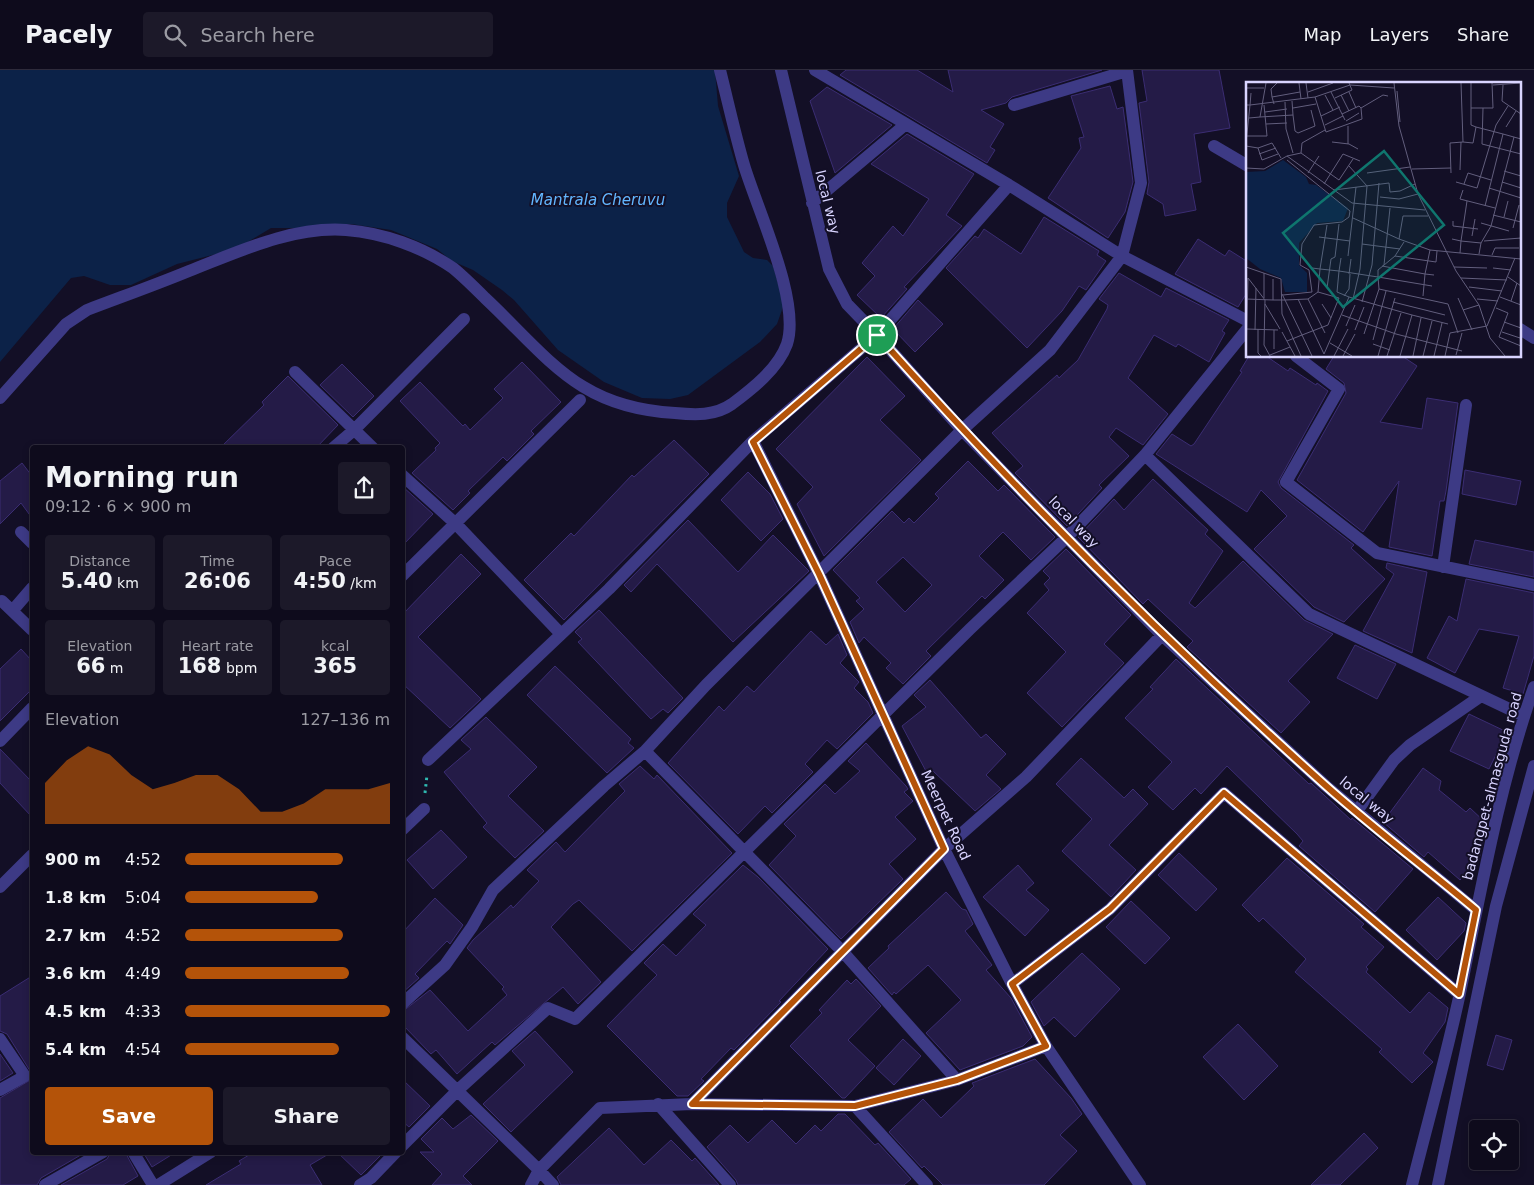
<!DOCTYPE html>
<meta charset="utf-8">
<style>
:root{--surface:#0e0b1c;--page:#1c1929;--text:#f1f3f6;--muted:#9b9ba3;--line:#2e2b3b;--accent:#b45309}
body{margin:0;font-family:"DejaVu Sans",sans-serif;background:var(--page);color:var(--text);height:100vh;display:flex;flex-direction:column;font-size:19px;white-space:nowrap}
*{box-sizing:border-box;margin:0}
p{font-size:16px;color:var(--muted)}
.icon{flex:none;width:28px;height:28px;fill:none;stroke:currentColor;stroke-width:2;stroke-linecap:round;stroke-linejoin:round}
.map{position:relative;flex:1;overflow:hidden}
.details{position:absolute;left:30px;top:375px;width:375px;height:710px;display:flex;flex-direction:column;background:var(--surface);border-radius:5px;box-shadow:0 2px 8px #0003,0 0 0 1px var(--line)}
.details>*{flex:none}
.fabs{position:absolute;left:1469px;top:1050px;display:grid;gap:10px}
.fabs a{display:grid;place-items:center;width:50px;height:50px;border-radius:5px;background:var(--surface);box-shadow:0 2px 8px #0003,0 0 0 1px var(--line);font-size:25px}
.pin{position:absolute;display:grid;place-items:center;width:42px;height:42px;color:#fff;margin:-21px;border:2px solid #fff;border-radius:50%;box-shadow:0 1px 5px #0007}
.round{display:grid;place-items:center;flex:none;width:52px;height:52px;border-radius:5px;background:var(--page)}
.headline{display:flex;align-items:center;justify-content:space-between;height:85px;padding:0 15px}
h1{font-size:28px;font-weight:700;line-height:38px}
.metrics{display:grid;grid-template-columns:repeat(3,1fr);gap:8px;height:85px;padding:5px 15px}
.metrics div{display:grid;align-content:center;border-radius:5px;background:var(--page);text-align:center}
.metrics b{font-size:21px;font-weight:700}
.metrics small{font-size:14px;font-weight:400}
.metrics p{font-size:14px}
.chart{height:140px;padding:10px 15px}
.chart p{display:flex;justify-content:space-between}
.chart svg{width:100%;height:90px;margin-top:5px;fill:var(--accent);opacity:.7}
.button{display:flex;gap:10px;margin-top:auto;padding:10px 15px}
.button a{flex:1;height:58px;border-radius:5px;background:var(--accent);color:#fff;font-size:20px;font-weight:700;line-height:58px;text-align:center}
.button a+a{background:var(--page);color:var(--text)}
ul{padding:0 15px;list-style:none;font-size:16px}
li{display:grid;grid-template-columns:80px 60px 1fr;align-items:center;height:38px}
li i{height:12px;border-radius:6px;background:var(--accent)}
header{display:flex;align-items:center;gap:30px;box-sizing:border-box;height:70px;padding:0 25px;background:var(--surface);border-bottom:1px solid var(--line)}
header strong{font-size:24px}
nav{display:flex;gap:28px;margin-inline-start:auto;font-size:18px}
.search{width:350px;height:45px;background:var(--page);display:flex;align-items:center;gap:12px;box-sizing:border-box;padding:0 18px;border-radius:5px;color:var(--muted);font-size:19px}
.map>svg:first-child{display:block}
.water{fill:#0c2248}
.building{fill:#241b47;stroke:#3b2d73;fill-rule:evenodd}
.lines{fill:none;stroke-linecap:round;stroke-linejoin:round}
.path{stroke:#2fb8b0;stroke-width:3;stroke-dasharray:2.5 4;stroke-linecap:butt}
.minor{stroke:#3d3a85;stroke-width:12}
.route-casing{stroke:#fff;stroke-width:10}
.route{stroke:#b45309;stroke-width:6}
.labels{text-anchor:middle;dominant-baseline:central;stroke-width:4;stroke-linejoin:round;paint-order:stroke}
.street-label{font-size:14px;fill:#d9d4ff;stroke:#130f26}
.water-label{font-size:15px;font-style:italic;fill:#62b6ff;stroke:#130f26}
.inset-road{fill:none;stroke:#625e7d;stroke-width:1}
.view{fill:#0f766e;fill-opacity:0.15;stroke:#0f766e;stroke-width:2.5}
.inset-edge{fill:none;stroke:#d9d4ff;stroke-width:2.5}
</style>
<header>
<strong>Pacely</strong>
<div class="search"><svg class="icon" aria-label="search" viewBox="0 0 24 24"><circle cx="10" cy="10" r="6"/><path d="M15 15l6 6"/></svg>Search here</div>
<nav><a>Map</a><a>Layers</a><a>Share</a></nav>
</header>
<div class="map">
<svg width="1534" height="1115" viewBox="0 0 1534 1115">
<rect width="100%" height="100%" fill="#130f26"/>
<path class="water" d="M0,0H715L718,36L739,106L727,133V147L744,182L753,188L767,190L773,196L784,234L777,254L760,272L688,325L670,329L642,328L604,312L558,280L514,230L502,220L473,200L452,191L437,179L391,160L351,154L304,158H271L236,179L177,194L131,215H110L84,206L71,208L0,292Z"/>
<path class="building" d="M846,0H917L953,22L948,0H1102L1012,27L1006,33L981,40L1004,54L990,77L995,80L987,93L840,5Z
M1142,0H1219L1230,58L1194,64L1201,112L1191,114L1196,140L1165,146L1163,134L1147,124L1149,112L1139,33L1147,31Z
M1110,16L1117,39L1123,37L1133,112L1125,142L1108,168L1048,128L1081,78L1079,68L1084,67L1071,26Z
M827,17L892,55L835,103L810,31Z
M907,64L974,104L946,145L962,156L904,217L907,219L881,248L857,225L875,206L862,193L893,156L903,166L929,129L871,94Z
M1044,147L1099,181L1097,185L1106,191L1086,220L1079,216L1062,241L1027,278L946,198L975,166L978,168L984,159L1021,184Z
M1198,169L1225,186L1229,180L1248,192V221L1238,237L1175,204Z
M1119,203L1161,227L1166,218L1229,250L1222,261L1225,263L1209,292L1178,274L1176,277L1154,265L1128,308L1168,344L1143,375L1116,358L1109,367L1129,386L1099,415L1102,418L1067,456L1015,403L1023,396L992,363L1057,305L1059,308L1078,290L1107,239L1108,235L1099,229Z
M918,230L943,254L915,282L893,259Z
M1249,286H1266L1288,301L1290,298L1316,315L1317,313L1328,321L1278,412L1281,418L1354,475L1351,478L1385,509L1344,552L1314,537L1254,479L1287,446L1261,420L1247,442L1156,384L1172,364L1191,376L1194,374L1242,302L1240,301Z
M1334,286H1402L1417,296L1380,352L1422,359L1427,328L1458,333L1446,421L1444,431H1440L1432,486L1389,477L1399,411L1363,462L1297,410L1346,323L1344,313L1326,299Z
M867,287L905,326L880,350L921,390L824,486L797,434L813,417L776,379Z
M522,292L561,332L531,361L534,364L507,391L503,387L468,421L470,423L453,440L412,403L436,380L435,378L440,373L400,331L420,312L463,356L465,354L470,360L503,328L494,319Z
M342,294L374,326L353,347L320,315Z
M288,306L338,355L316,378H220L264,335L262,332Z
M674,370L709,404L564,550L524,510L571,463L574,466L632,405L634,407Z
M968,391L998,421L1004,415L1055,467L1031,490L1003,462L979,486L1004,510L985,529L982,526L926,581L931,586L903,614L886,598L891,593L864,567L859,573L850,552L864,539L856,531L860,528L833,500L892,441L904,453L909,448L914,453L939,428L935,424ZM903,487L932,515L905,542L876,512Z
M22,393L32,406V448L21,433L0,454V411Z
M1465,400L1521,411L1516,435L1462,424Z
M748,402L770,424L783,449L761,471L721,430Z
M1153,409L1208,460L1205,464L1223,481L1189,533L1195,538L1243,491L1304,550L1333,564L1288,611L1310,632L1281,663L1187,577L1193,571L1148,529L1143,534L1078,467L1114,429L1124,440Z
M402,416L433,444L402,476Z
M688,450L738,502L773,465L809,501L733,572L657,494L631,522L624,515Z
M1475,470L1534,482V507L1469,494Z
M1066,479L1131,545L1104,574L1124,593L1062,657L1027,623L1066,582L1027,543L1049,520L1044,514L1050,508L1043,501Z
M461,484L481,504L418,567L481,629L450,658L402,613V545Z
M1387,493L1427,502L1412,583L1363,561L1394,504L1386,498Z
M1466,509L1534,523V586L1523,624L1503,618L1519,566L1479,559L1455,603L1427,588L1449,546L1457,551Z
M599,540L683,628L668,643L663,639L651,649L578,572L582,569L575,562Z
M811,561L826,575L838,564L847,585L840,593L859,612L854,618L868,632L873,643L837,679L827,670L805,694L813,702L772,743L765,736L738,764L668,693L719,636L724,641L747,616L754,622Z
M1355,575L1396,594L1377,629L1337,608Z
M21,579L32,591V619L0,651V599Z
M1176,589L1309,714L1311,713L1351,750L1352,748L1413,799L1375,842L1299,776L1303,771L1297,764L1227,696L1201,724L1195,718L1173,740L1148,717L1172,692L1125,648L1153,619L1150,617Z
M555,596L631,669L628,673L634,678L607,703L527,625Z
M930,610L981,668L986,664L1006,684L986,705L1001,719L975,741L932,700L927,703L902,656L926,637L914,625Z
M1469,644L1507,662L1489,699L1450,681Z
M486,647L537,697L508,726L544,761L515,788L483,757L487,753L444,702L471,679L461,670Z
M866,673L906,716L908,719L904,722L913,731L895,747L916,769L889,794L903,809L841,869L769,795L796,766L784,754L825,714L835,724L860,701L848,691Z
M0,679L32,712V747L0,713Z
M1081,688L1124,728L1133,719L1148,734L1109,775L1136,800L1111,827L1062,781L1092,749L1056,714Z
M640,696L654,709L657,705L732,783L632,881L579,830L573,834L551,857L601,912L578,934L563,917L495,975L492,972L457,1004L436,980L431,984L402,954V942L430,920L468,961L507,925L502,919L504,917L467,878L473,870L511,835L513,838L539,811L527,800L556,772L565,782L625,721L619,714Z
M1423,698L1441,711L1439,720L1466,742L1470,738L1487,754L1479,789L1460,810L1428,782L1424,787L1383,752Z
M441,760L467,787L433,819L407,790Z
M1179,783L1217,819L1196,841L1158,805Z
M1287,788L1364,854L1361,857L1384,877L1366,897L1368,899L1366,902L1410,943L1429,922L1448,938L1445,952L1423,983L1433,992L1412,1013L1379,982L1382,979L1295,902L1306,889L1263,848L1259,852L1242,835Z
M743,795L758,807L828,879L779,931L781,932L734,980L731,978L701,1009L704,1011L688,1026H677L607,956L657,905L644,893L663,874L676,886L706,855L693,844Z
M1018,795L1034,813L1026,820L1049,840L1025,866L983,827Z
M946,822L962,839L966,840L973,854L965,861L992,895L986,900L1011,928L1032,967L1023,976L960,1000L926,963L961,930L928,895L896,924L894,922L892,925L868,898L889,878L888,876Z
M1438,827L1466,853L1464,861L1437,890L1406,860Z
M435,828L463,855L450,874L447,871L415,904L419,908L402,923V863Z
M1131,831L1170,868L1145,894L1106,857Z
M1082,883L1120,919L1075,967L1054,947L1044,956L1031,932Z
M32,906V1004L7,964L0,961V926Z
M856,909L881,936L848,970L875,996L845,1028H842L790,976L822,943L819,940L847,910L851,914Z
M1238,954L1278,996L1244,1030L1203,987Z
M535,961L573,1002L511,1062L483,1034L525,995L512,981Z
M1496,965L1512,970L1503,1000L1487,995Z
M903,969L921,986L894,1015L876,998Z
M0,984L13,1003L0,1011Z
M1035,989L1071,1028L1082,1044L1060,1065L1077,1081L1044,1115H943L924,1096L922,1098L889,1062L923,1029L941,1048L974,1016L972,1013Z
M32,1009V1082H86L41,1108L37,1115H0V1028Z
M402,1009L430,1036L409,1057L402,1051Z
M838,1044H845L875,1075L878,1073L911,1109L904,1115H738L736,1110L707,1077L730,1055L748,1073L772,1050L796,1074L815,1055L821,1061Z
M471,1045L498,1071L463,1106L472,1115H432L442,1104L420,1082H434L421,1069L442,1048L453,1059Z
M609,1058L644,1095L671,1070L692,1091L695,1088L719,1115H561L557,1107Z
M1364,1063L1378,1078L1340,1115H1311Z
M111,1082H125L138,1106L123,1115H61L107,1089Z
M143,1082H176L152,1097Z
M254,1082H332L310,1095L322,1115H206L241,1094L239,1091Z
M337,1082H384L361,1105Z"/>
<g class="lines">
<path class="path" d="M425,723L427,705"/>
<path class="minor" d="M781,0L829,199L847,234L877,265L962,360L1162,565L1326,716L1476,840
M815,0L1009,115L1122,186L1248,251
M1014,35L1127,1
M1214,76L1248,96
M812,133L906,54
M1520,259L1534,268
M1296,286L1339,319L1286,412L1377,483L1534,515
M295,302L373,378
M0,328L66,254L87,240C121,227 155,215 189,201C238,182 292,156 346,160C384,163 422,177 453,198C464,207 475,218 485,228C549,288 578,338 675,343C695,345 715,346 732,334C752,319 778,299 787,274C801,231 757,139 744,95C735,64 728,32 720,0
M753,371L819,504L944,779L1012,914L1046,976L1140,1115
M333,378L354,360L464,249
M1145,385L1309,544L1524,646
M402,405L456,454L561,564
M21,462L32,473
M1443,497L1466,335
M402,506L580,330
M2,531L32,560
M13,540L32,518
M0,671L32,638
M645,681L843,882L957,1010
M428,690L609,519L753,371L877,265L1009,115
M1357,741L1394,690L1410,675L1481,626
M402,760L424,739
M0,817L32,785
M1012,914L1110,839L1224,723L1459,924
M402,934L445,895L472,857L493,820L604,716L645,681L706,615L962,360L1050,280L1122,186L1141,113L1127,0
M402,967L539,1100L531,1115
M0,969L25,1006L0,1020
M658,1034L730,1115
M692,1034L944,779L1026,707L1162,565
M402,1076L459,1019L548,938L575,949L970,559L1067,467L1145,385L1248,258
M133,1082L153,1115
M45,1115L103,1082
M158,1115L211,1082
M360,1115L371,1108L396,1082
M553,1115L539,1100L600,1038L692,1034L855,1036
M927,1115L855,1036L957,1010L1046,976
M1412,1115C1428,1051 1446,988 1460,923C1481,820 1499,716 1534,617
M1438,1115L1496,836L1534,696"/>
</g>
<g class="lines">
<g class="route-casing">
<path id="route" d="M877,265C1018,423 1167,573 1325,715C1373,758 1426,798 1476,840L1459,924L1224,723L1110,839L1012,914L1046,976L957,1010L855,1036L692,1034L944,779L819,504L753,372Z"/>
</g>
<use href="#route" class="route"/>
</g>
<g class="labels">
<g class="street-label">
<text transform="translate(828 132) rotate(76)">local way</text>
<text transform="translate(1074 452) rotate(46)">local way</text>
<text transform="translate(1492 716) rotate(-75)">badangpet-almasguda road</text>
<text transform="translate(1367 730) rotate(39)">local way</text>
<text transform="translate(946 745) rotate(65)">Meerpet Road</text>
</g>
<g class="water-label">
<text x="598" y="130">Mantrala Cheruvu</text>
</g>
</g>
<g transform="translate(1246 12)">
<rect width="275" height="275" fill="#130f26"/>
<path d="M37,78L60,95L63,102L70,103L102,126L97,139L71,141L53,161V183L61,191V210H39L35,196L14,187L0,176V90L19,89Z" fill="#0c2248"/>
<path class="inset-road" d="M53,1L55,17M60,1L62,16M148,1L153,44L172,112L210,189L233,223L244,256L259,274M247,3L275,1M257,3L256,19L275,32M0,6H18M151,9L154,40M62,10L87,1M85,10L99,38M103,10L110,26M79,13L87,28M95,13L103,29M26,15L25,7L31,1M69,15L80,50L116,37L115,26L137,13L142,14M89,16L106,8L103,1M39,20L40,47L47,71M28,22L26,15L54,10M0,23H4L5,11M47,26L70,22M225,26H247L246,1M237,26L236,62L275,72M19,30L41,27M96,32L113,24L115,26M47,33L49,49L52,51L69,44L65,28M75,34L94,25M14,35L47,33L46,19M3,36L14,35L20,1M100,39L113,31M20,42L41,41M79,43L97,34M230,45L257,52L239,124M260,45L270,29M257,52L275,57M1,54H21L18,23M86,60L103,62L112,67M217,60L227,61L230,45L225,43V1M0,61L4,23L69,15L104,3L148,6M102,62V44M0,64L12,66L26,61L35,76M12,66L16,78L32,72M55,71L56,61L79,48M13,72L30,66M41,74L106,121L179,128M103,84L121,104L114,187L107,217M0,86L18,87L41,74L55,71L93,98L107,77M166,87L205,86M214,88L215,60M258,89L275,94M62,91L73,74M121,91L164,85M205,91L204,61L217,60L215,1M210,100L231,106L250,43L262,24M256,100L275,106M78,102L97,72L114,79M218,102L222,91L245,98M243,106L275,116M88,108L143,101L144,110L154,109L169,102M217,108L214,117L249,126M134,115L153,117L172,112M221,119L215,159L235,161M247,133L275,140M258,135L262,119M107,136L153,157L184,168L275,177M207,139V144L232,147M235,141L263,149M267,146L273,123M226,154L229,137M73,155L104,159M153,157L157,134H182M206,157L215,159L214,171M238,159L275,156M158,160L149,174L190,180L191,169M116,162L154,167M233,172L235,161L245,144L268,55M246,173L249,166H273M102,174L110,105M149,174L132,188V195L186,204M95,176L93,189L132,195L133,207L202,222L212,251M138,183L144,126M136,184L179,192L184,168M0,185L35,197L36,232L55,274M208,185L241,186M66,186L74,187L72,210M247,186L265,188M18,191V216M103,192L105,177M262,195L275,204M2,196L19,218L18,263L24,274M215,196L261,198M223,205L256,209M81,206L85,177L89,175L93,142M37,213L66,210L63,188L54,183L56,162L68,143L96,140L103,135L104,129L41,78M98,214L103,207L104,192M177,214L179,192L188,193M103,215L166,233L154,274M254,215L275,223M212,216L226,248M0,217L27,218H39L62,217L72,210L93,216L82,243L56,253L39,218L36,212M52,217L78,272L103,215L91,210L93,189L74,187L81,143M62,217L79,251M231,217L252,219M27,218V197M265,219L271,201M116,220L126,183L133,101M147,220L199,233M19,222L34,247M76,222L85,236M250,226L262,231L253,255L275,264M217,228L233,223M96,233L150,252L216,269M166,233L202,242M258,240L275,246M100,244L109,223M1,247L32,248M12,247V271L15,274M9,248L10,206M109,248L118,225M36,250L49,274M256,250L274,256M118,252L133,207M127,258L140,209M41,259L56,253L66,274M84,261L106,274M127,262L144,268M28,267V248M24,273L44,265M210,273L216,251M0,274L2,196M88,274L102,247M97,274L109,252M132,274L149,216M141,274L155,231M167,274L175,236M177,274L186,239M188,274L196,241M199,274L204,251L241,244L269,176"/>
<path class="view" d="M138,69L198,143L97,225L37,151Z"/>
<rect width="275" height="275" class="inset-edge"/>
</g>
</svg>
<div class="fabs">
<a><svg class="icon" aria-label="locate" viewBox="0 0 24 24"><circle cx="12" cy="12" r="6"/><path d="M12 2v4M12 18v4M2 12h4M18 12h4"/></svg></a>
</div>
<div class="pin" style="left:877px;top:265px;background:#1e9e55"><svg class="icon" aria-label="arrive" viewBox="0 0 24 24"><path d="M6 21V4h12l-3 4 3 4H6"/></svg></div>
<section class="details">
<div class="headline"><div><h1>Morning run</h1><p>09:12 · 6 × 900 m</p></div><a class="round"><svg class="icon" aria-label="share" viewBox="0 0 24 24"><path d="M12 15V3M7 8l5-5 5 5M5 13v7h14v-7"/></svg></a></div>
<div class="metrics">
<div><p>Distance</p><b>5.40<small> km</small></b></div>
<div><p>Time</p><b>26:06</b></div>
<div><p>Pace</p><b>4:50<small> /km</small></b></div>
</div>
<div class="metrics">
<div><p>Elevation</p><b>66<small> m</small></b></div>
<div><p>Heart rate</p><b>168<small> bpm</small></b></div>
<div><p>kcal</p><b>365</b></div>
</div>
<div class="chart"><p><span>Elevation</span>127–136 m</p>
<svg viewBox="0 0 160 44" preserveAspectRatio="none"><path d="M0 44V24L10 13L20 6L30 10L40 20L50 27L60 24L70 20L80 20L90 27L100 38L110 38L120 34L130 27L140 27L150 27L160 24V44z"/></svg>
</div>
<ul>
<li><b>900 m</b>4:52<i style="width:77%"></i></li>
<li><b>1.8 km</b>5:04<i style="width:65%"></i></li>
<li><b>2.7 km</b>4:52<i style="width:77%"></i></li>
<li><b>3.6 km</b>4:49<i style="width:80%"></i></li>
<li><b>4.5 km</b>4:33<i style="width:100%"></i></li>
<li><b>5.4 km</b>4:54<i style="width:75%"></i></li>
</ul>
<div class="button"><a>Save</a><a>Share</a></div>
</section>
</div>
